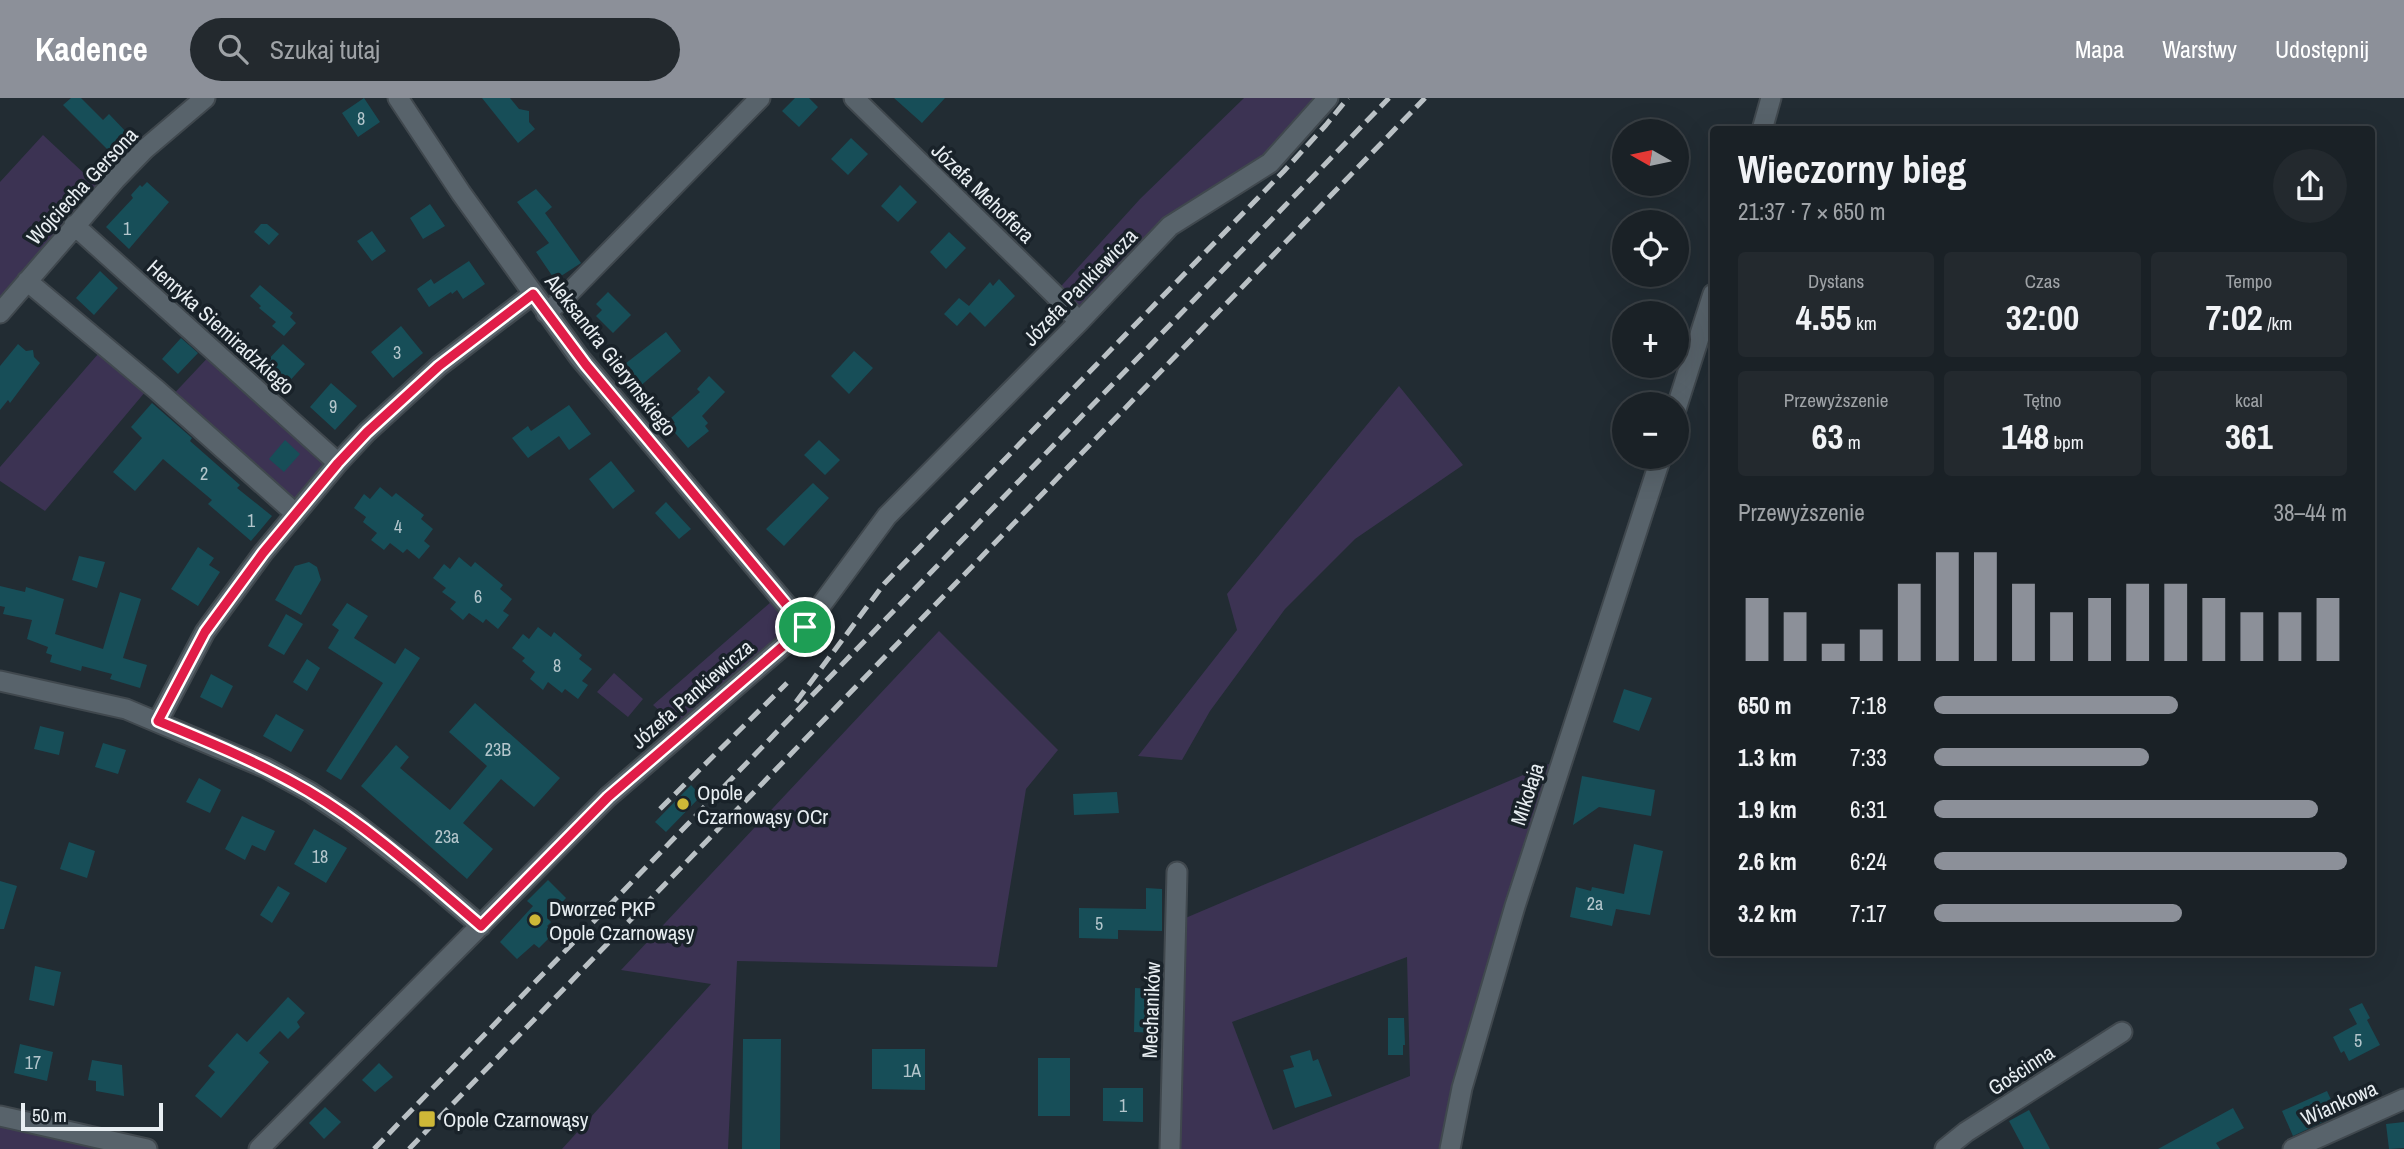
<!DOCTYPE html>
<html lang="pl">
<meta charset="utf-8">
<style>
:root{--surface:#1a2126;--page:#23292e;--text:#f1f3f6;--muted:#9fa3a7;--line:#383e43;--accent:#8c9099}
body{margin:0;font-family:"Archivo Narrow",sans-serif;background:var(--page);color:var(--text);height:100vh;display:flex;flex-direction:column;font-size:26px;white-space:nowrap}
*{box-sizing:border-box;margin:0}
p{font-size:23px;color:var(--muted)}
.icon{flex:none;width:38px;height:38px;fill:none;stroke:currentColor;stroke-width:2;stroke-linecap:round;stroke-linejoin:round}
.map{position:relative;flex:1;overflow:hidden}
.drawer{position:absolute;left:1710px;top:28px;width:665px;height:830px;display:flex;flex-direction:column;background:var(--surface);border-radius:7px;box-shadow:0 7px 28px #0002,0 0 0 2px var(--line)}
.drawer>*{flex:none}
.needle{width:46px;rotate:279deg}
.tools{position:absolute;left:1612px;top:21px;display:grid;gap:14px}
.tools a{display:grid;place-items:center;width:77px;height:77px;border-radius:50%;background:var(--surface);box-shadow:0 7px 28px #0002,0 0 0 2px var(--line);font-size:35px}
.scale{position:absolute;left:21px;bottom:18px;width:142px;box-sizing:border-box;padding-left:7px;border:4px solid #e8eef2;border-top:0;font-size:19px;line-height:24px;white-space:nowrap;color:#e8eef2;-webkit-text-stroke:5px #192229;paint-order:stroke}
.pin{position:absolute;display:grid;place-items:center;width:60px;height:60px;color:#fff;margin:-30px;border:4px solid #fff;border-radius:50%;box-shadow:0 2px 7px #0007}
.round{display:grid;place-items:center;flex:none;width:74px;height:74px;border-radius:37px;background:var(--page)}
.overview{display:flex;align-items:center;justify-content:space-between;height:119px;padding:0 28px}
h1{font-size:38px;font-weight:700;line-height:52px}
.figures{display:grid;grid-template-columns:repeat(3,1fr);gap:10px;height:119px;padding:7px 28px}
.figures div{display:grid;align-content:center;border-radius:7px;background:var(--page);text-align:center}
.figures b{font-size:35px;font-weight:700}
.figures small{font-size:19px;font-weight:400}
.figures p{font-size:19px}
.chart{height:196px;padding:14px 28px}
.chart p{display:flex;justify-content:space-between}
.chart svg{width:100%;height:126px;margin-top:7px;stroke:var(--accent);stroke-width:6}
ul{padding:0 28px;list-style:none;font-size:23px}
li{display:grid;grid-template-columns:112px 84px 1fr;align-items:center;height:52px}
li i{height:18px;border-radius:9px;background:var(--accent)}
header{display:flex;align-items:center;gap:42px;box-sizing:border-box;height:98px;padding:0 35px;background:var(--accent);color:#fff}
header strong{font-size:33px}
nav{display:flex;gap:38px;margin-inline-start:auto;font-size:24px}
.search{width:490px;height:63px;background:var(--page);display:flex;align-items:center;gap:18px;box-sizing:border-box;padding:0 24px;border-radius:38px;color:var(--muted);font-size:26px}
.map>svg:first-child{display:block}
.green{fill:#3c3353;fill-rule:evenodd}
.building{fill:#174e58}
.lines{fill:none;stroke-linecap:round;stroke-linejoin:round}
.minor-casing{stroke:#40484e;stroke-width:23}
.minor{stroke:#58636b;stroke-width:19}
.rail{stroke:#bac1c5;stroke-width:5;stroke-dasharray:14 7;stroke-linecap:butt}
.route-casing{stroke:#fff;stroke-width:14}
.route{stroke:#e11d48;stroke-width:9}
.poi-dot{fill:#ceb837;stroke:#192229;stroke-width:2.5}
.labels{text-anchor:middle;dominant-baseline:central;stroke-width:7;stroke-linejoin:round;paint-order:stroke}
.number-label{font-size:18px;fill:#b4c6cc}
.street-label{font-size:21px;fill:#e8eef2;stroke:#192229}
.poi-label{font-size:21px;fill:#e8eef2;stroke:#192229;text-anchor:start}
</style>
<header>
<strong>Kadence</strong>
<div class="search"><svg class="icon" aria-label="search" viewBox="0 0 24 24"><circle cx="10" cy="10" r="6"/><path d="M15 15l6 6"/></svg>Szukaj tutaj</div>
<nav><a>Mapa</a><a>Warstwy</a><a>Udostępnij</a></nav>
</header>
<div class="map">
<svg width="2404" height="1051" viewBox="0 0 2404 1051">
<rect width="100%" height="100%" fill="#222c33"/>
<path class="green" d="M1244,0H1328L1270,65L1170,129L1079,224L1054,196L1140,101Z
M43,37L104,94L0,215V84Z
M105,248L151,287L45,413L0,383V369Z
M214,253L338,365L295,415L168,302Z
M1399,288L1463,367L1355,441L1285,511L1210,613L1182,662L1138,658L1237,532L1227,496Z
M779,497L805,529L683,634L653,607Z
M939,533L1058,652L1026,691L997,869L737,863L728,1051H562L711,886L621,872Z
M614,575L643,601L628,619L597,594Z
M1563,660L1450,1051H1170L1176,824ZM1407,859L1410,978L1273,1032L1232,924Z
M0,1018L147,1051H0Z"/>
<path class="building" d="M71,0H81L103,22L109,16L130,38L112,56L63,7Z
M364,0L380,24L358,39L342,15Z
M482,0H510L519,11L529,13V24L535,31L518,45Z
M795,0H809L818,9L799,29L782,13Z
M894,0H945L922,25Z
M851,40L868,56L848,77L831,61Z
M147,84L169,104L129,151L106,129L133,100L131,97L140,87L142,89Z
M900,87L917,104L898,124L881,108Z
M536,91L552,109L545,115L581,165L555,182L536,154L549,145L517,104Z
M430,106L445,128L423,141L410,120Z
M261,126H267L279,136L269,147L254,134Z
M372,133L386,153L372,163L357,143Z
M949,134L966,150L946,171L930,154Z
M469,163L485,186L463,201L457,192L452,196L451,194L429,209L417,191L431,181L434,186Z
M100,173L118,190L94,217L76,200Z
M999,181L1015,198L985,229L970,214L957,228L944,216L959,200L969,208L990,184L993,188Z
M260,187L293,215L290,219L296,225L284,238L272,228L276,224L259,210L261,208L250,198Z
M608,194L631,217L613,235L596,218L602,212L596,206Z
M401,228L423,255L393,280L371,254Z
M666,234L681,253L638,290L621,269Z
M181,240L198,255L178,276L162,261Z
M18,246L26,253L33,252L34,259L40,265L10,305L8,302L0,312V268Z
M283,246L305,266L286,287L263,267Z
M854,253L873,270L849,296L831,278Z
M709,278L725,294L702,318L708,325L705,328L709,333L688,350L670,329L675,325L671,320L700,294L697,291Z
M331,285L357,308L335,332L310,309Z
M152,305L192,340L190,343L240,387L237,390L272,418L251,443L208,406L212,402L163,361L135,393L113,374L142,340L131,329Z
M569,307L591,336L569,352L559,338L528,360L512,340L528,328L531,333Z
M285,342L300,356L284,374L269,361Z
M819,342L840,362L825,377L804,357Z
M611,363L635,393L613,411L589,381Z
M813,385L829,400L784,448L766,431Z
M380,389L392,399L396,395L424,417L421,421L433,431L424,443L430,448L419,461L407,451L403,455L390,445L384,452L371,442L377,435L363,424L366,419L354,410L364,396L370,401Z
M666,404L691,431L679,441L655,415Z
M198,449L214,460L209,467L220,474L198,508L171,491Z
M79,458L105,464L97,490L72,482Z
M459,459L471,469L475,464L503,487L500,491L512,501L503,513L509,517L498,531L486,521L483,525L469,515L463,522L450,511L456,504L442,494L446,490L433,480L444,466L450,471Z
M309,464L317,469L321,482L301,517L275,502L295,468Z
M0,488L25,494L26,489L64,501L55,536L103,551L120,494L141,501L123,560L147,567L140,590L110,581L112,576L82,568L81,573L50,564L52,557L46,555L48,549L27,541L32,522L3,516L5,509L0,508Z
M347,505L368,518L354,540L395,566L405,550L420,560L341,682L326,673L383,585L328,550L339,532L332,527Z
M286,516L303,526L284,557L268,548Z
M538,529L551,539L554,534L582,557L579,561L592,571L582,583L588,587L578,601L565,591L562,595L548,584L543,592L530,581L535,574L522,563L525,560L512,550L523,536L529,541Z
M307,561L320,570L307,593L293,584Z
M211,576L233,588L222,610L200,599Z
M1624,591L1652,600L1639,633L1613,624Z
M475,605L560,680L534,709L501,681L463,725L493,751L467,781L361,688L396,647L409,659L400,670L450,712L487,668L449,634Z
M276,616L304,632L291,654L263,638Z
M40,628L64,634L59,657L34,651Z
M103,645L126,652L118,676L95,669Z
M1582,678L1655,692L1651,718L1599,709L1573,727Z
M199,680L221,692L210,715L186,704Z
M691,687L701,698L666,734L655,724Z
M1117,694L1119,715L1074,717L1073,696Z
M242,718L275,733L265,753L252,747L245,762L225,751Z
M314,731L347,750L326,785L294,766Z
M69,744L95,753L87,780L60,771Z
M1634,746L1663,753L1650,817L1616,811L1612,828L1570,819L1576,789L1591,793L1592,789L1624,796Z
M548,782L566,800L547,820L551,824L547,828L554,835L539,850L534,846L517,861L500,844L533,808L527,803Z
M0,783L17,788L4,831H0Z
M278,788L290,795L272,825L260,817Z
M1146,790L1162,791V833L1118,832V841L1079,840V810L1146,811Z
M35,868L61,874L54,908L29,902Z
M1135,890L1158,891L1156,935L1134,934Z
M288,899L305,915L297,924L300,929L288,941L280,933L259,955L269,964L221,1020L195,998L215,974L208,968L237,935L247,944Z
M2362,905L2370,920L2367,922L2380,947L2349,963L2344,953L2341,955L2333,939L2357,926L2349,911Z
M1388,920H1404L1405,947H1403V957H1388Z
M743,941H781L780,1051H742Z
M20,946L53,954L47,983L14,975Z
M872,951H925V992L872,991Z
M1310,952L1313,963L1318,961L1332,998L1295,1010L1283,972L1294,969L1290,958Z
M1038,960H1070V1018H1038Z
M92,962L122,967L124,998L96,993V983L88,982Z
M379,965L393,979L375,994L362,982Z
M1103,990H1143V1024L1103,1023Z
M2327,993L2338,1017L2293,1038L2282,1013Z
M325,1009L341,1024L324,1041L309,1025Z
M2233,1010L2244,1030L2216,1045L2220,1051H2158Z
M2029,1012L2050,1051H2024L2009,1023Z
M2404,1024V1050L2389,1051L2386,1026Z"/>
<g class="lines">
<g class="minor-casing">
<path id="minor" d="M398,0L461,95L579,259L805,529
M854,0L1054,196L1079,224
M1762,32L1771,0
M74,127L338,365
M27,183L157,292L295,415
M0,215L115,82L145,51L205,0
M546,215L567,197L760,0
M1676,311L1713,196
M0,583L126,611L266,670L310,694L350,721L423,778L481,828
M158,623L205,534L263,455L338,365L367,334L439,268L533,196
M0,1018L147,1051
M259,1051L608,699L805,529L887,418L1079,224L1170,128L1270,65L1328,0
M1170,1051L1177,774
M1450,1051L1462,990L1515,808L1661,359
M1945,1051L1966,1034L2122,934
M2293,1051L2404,1001"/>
</g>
<use href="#minor" class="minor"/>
<path class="rail" d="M796,604L884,486L1284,73L1326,27L1348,0
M660,711L787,585
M374,1051L1389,0
M409,1051L1425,0"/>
</g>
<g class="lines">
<g class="route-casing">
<path id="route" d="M533,196L586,267L805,529L608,699L481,828C426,781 371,730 308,693C260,665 209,644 158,623L205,534L263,455L338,365L367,334L439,268Z"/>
</g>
<use href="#route" class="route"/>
</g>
<g class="poi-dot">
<circle cx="683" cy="706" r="7"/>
<circle cx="535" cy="822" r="7"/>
<rect x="418" y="1012" width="18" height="18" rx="3.5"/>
</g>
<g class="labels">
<g class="number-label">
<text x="361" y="20">8</text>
<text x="127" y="130">1</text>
<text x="397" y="254">3</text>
<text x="333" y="308">9</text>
<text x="204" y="375">2</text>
<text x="251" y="422">1</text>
<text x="398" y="428">4</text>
<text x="478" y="498">6</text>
<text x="557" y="567">8</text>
<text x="498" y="651">23B</text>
<text x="447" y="738">23a</text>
<text x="320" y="758">18</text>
<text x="1595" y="805">2a</text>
<text x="1099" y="825">5</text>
<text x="2358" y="942">5</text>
<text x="33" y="964">17</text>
<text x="912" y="972">1A</text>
<text x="1123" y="1007">1</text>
</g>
<g class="street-label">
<text transform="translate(82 88) rotate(-47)">Wojciecha Gersona</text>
<text transform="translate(983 95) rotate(44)">Józefa Mehoffera</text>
<text transform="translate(1080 189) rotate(-46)">Józefa Pankiewicza</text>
<text transform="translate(221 229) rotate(42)">Henryka Siemiradzkiego</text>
<text transform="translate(611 257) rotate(52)">Aleksandra Gierymskiego</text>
<text transform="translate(692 596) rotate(-41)">Józefa Pankiewicza</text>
<text transform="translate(1527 696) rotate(-72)">Mikołaja</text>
<text transform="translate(1151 912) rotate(-88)">Mechaników</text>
<text transform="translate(2021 972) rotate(-33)">Gościnna</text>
<text transform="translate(2339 1005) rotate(-24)">Wiankowa</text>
</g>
<g class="poi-label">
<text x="697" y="694">Opole<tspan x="697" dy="24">Czarnowąsy OCr</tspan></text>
<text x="549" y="810">Dworzec PKP<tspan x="549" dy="24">Opole Czarnowąsy</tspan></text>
<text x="443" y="1021">Opole Czarnowąsy</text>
</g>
</g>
</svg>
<div class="tools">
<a><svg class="needle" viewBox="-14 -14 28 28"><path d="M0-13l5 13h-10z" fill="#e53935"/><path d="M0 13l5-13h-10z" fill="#9fa3a7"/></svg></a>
<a><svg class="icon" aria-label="locate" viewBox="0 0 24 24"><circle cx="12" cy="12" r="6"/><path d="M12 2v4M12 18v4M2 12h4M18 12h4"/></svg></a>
<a>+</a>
<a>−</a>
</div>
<div class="scale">50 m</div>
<div class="pin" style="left:805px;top:529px;background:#1e9e55"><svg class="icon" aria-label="arrive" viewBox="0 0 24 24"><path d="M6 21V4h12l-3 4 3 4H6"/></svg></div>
<section class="drawer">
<div class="overview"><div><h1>Wieczorny bieg</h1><p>21:37 · 7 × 650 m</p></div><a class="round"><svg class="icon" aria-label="share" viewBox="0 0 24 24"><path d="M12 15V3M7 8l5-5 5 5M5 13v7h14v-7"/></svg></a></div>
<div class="figures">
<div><p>Dystans</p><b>4.55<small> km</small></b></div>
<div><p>Czas</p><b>32:00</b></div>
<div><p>Tempo</p><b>7:02<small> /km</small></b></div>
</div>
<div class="figures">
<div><p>Przewyższenie</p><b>63<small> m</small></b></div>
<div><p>Tętno</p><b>148<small> bpm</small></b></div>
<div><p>kcal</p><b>361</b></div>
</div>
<div class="chart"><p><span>Przewyższenie</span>38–44 m</p>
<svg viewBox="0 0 160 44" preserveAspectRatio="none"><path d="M5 44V22M15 44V27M25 44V38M35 44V33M45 44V17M55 44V6M65 44V6M75 44V17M85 44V27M95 44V22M105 44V17M115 44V17M125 44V22M135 44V27M145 44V27M155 44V22"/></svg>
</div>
<ul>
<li><b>650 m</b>7:18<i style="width:59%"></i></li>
<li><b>1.3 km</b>7:33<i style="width:52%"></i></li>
<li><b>1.9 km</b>6:31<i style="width:93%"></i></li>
<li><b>2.6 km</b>6:24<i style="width:100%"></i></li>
<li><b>3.2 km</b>7:17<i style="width:60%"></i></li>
</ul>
</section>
</div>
